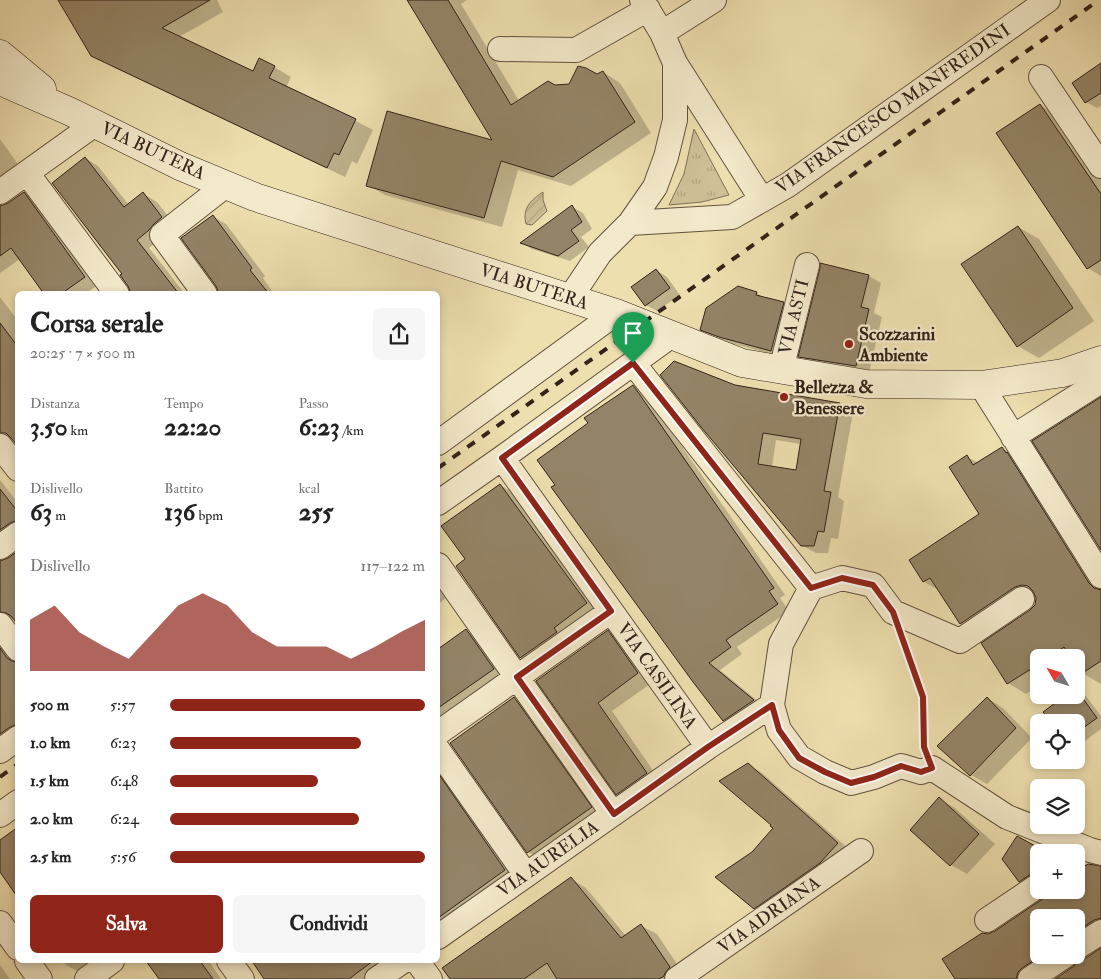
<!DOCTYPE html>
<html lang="it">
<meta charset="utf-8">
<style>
:root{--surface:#fff;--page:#f6f6f6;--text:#222;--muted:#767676;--accent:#8f2418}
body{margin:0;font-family:"IM FELL Double Pica",serif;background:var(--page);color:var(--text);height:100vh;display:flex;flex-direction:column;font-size:19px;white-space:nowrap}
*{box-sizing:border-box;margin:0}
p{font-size:16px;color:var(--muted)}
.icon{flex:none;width:28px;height:28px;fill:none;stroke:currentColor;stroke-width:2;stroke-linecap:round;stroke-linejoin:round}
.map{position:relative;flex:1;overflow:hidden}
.drawer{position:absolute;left:15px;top:291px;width:425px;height:672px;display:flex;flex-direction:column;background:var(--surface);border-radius:8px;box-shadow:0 2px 8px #0003}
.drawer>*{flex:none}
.needle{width:32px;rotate:309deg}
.controls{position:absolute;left:1030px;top:649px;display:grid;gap:10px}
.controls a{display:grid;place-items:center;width:55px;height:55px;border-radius:8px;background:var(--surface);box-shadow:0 2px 8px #0003;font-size:25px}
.pin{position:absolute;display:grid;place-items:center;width:42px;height:42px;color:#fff;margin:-51px -21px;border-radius:50% 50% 50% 0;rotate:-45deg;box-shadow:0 0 5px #0007}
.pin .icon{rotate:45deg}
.round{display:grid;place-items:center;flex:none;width:52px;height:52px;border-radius:8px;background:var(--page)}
.overview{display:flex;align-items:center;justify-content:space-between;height:85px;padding:0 15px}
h1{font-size:28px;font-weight:700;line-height:38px}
.figures{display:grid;grid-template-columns:repeat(3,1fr);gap:8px;height:85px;padding:5px 15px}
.figures div{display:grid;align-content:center}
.figures b{font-size:25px;font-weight:700}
.figures small{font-size:14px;font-weight:400}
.figures p{font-size:14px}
.chart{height:140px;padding:10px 15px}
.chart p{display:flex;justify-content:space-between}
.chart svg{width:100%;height:90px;margin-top:5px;fill:var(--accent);opacity:.7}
.cta{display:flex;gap:10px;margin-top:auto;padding:10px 15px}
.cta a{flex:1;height:58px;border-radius:8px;background:var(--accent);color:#fff;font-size:20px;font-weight:700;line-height:58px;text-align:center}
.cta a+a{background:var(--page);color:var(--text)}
ul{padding:0 15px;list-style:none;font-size:16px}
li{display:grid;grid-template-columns:80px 60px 1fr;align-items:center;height:38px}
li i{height:12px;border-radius:6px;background:var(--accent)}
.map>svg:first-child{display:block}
.grass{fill:url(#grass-tufts);stroke:#807058}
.garden{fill:url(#garden-furrows);stroke:#807058}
.shadow{fill:#0003;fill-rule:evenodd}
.building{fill:#948467;stroke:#332219;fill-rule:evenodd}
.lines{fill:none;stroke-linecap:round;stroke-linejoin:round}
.street-casing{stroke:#62513e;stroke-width:26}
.secondary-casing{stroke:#332219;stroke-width:29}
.path{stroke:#332219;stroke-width:3;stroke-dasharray:4 2.5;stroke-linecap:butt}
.street{stroke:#f4eacb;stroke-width:24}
.secondary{stroke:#f4eacb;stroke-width:28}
.rail{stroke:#332219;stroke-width:4;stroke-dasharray:9 9;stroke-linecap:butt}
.route-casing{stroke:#fff;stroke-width:10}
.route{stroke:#8f2418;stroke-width:6}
.poi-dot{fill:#8f2418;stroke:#f4eacb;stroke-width:2}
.labels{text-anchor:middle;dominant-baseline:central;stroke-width:4.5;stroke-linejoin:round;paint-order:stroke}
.street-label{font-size:18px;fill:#332219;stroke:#f4eacb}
.poi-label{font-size:18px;font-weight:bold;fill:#332219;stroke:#f4eacb;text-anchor:start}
</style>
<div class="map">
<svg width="1101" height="979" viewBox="0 0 1101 979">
<defs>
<pattern id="grass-tufts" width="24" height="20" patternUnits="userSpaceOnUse" patternTransform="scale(1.25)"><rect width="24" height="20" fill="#cebf96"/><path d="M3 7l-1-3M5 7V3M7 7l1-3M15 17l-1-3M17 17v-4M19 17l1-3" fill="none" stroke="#b1a481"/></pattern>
<pattern id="garden-furrows" width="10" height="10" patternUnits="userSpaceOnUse" patternTransform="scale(1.25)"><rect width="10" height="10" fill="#cebf96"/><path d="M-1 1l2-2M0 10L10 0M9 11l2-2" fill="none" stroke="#b1a481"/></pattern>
</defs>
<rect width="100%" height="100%" fill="#eedfaf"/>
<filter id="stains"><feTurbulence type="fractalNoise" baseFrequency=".004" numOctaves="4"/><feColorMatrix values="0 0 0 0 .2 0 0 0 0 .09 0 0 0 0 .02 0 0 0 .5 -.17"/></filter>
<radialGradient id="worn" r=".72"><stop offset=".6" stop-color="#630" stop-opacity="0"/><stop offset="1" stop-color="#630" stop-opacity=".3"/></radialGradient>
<path class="grass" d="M694,129L729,195L702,202L669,205L684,174Z"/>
<path class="garden" d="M543,192V200L547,211L532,225L526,224C522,208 531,200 543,192Z"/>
<path class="shadow" d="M66,0H217L223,12L179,37L253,72L274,67L291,77L286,88L356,121L373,130L357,164L352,161L345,177L109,65L92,55Z
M408,0H467L461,4L519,101L555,86L569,85L603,72L620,83L651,133L571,186L518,170L502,227L385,195L368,185L495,143Z
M1101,65V106L1097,108L1086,102Z
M1040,105L1060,117L1101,177V276L1088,268L998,134Z
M0,139L25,174L0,199Z
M85,158L98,166L129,205L143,194L157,202L175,225L163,238L149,248L185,294H132L124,274Z
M24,193L37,201L98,285L85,294H45L20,259L0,273V204L1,207Z
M572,207L583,213L592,229L581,237L589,247L570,261L532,249L522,243Z
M213,217L226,224L265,276L263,278L274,294H220L217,285Z
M1018,227L1039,239L1094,321L1039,358L1018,346Z
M656,270L667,277L680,295L657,311L646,305Z
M869,276L881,283L874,313L882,317L869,373L813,363L800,356Z
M756,293L765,298L783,303L797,311L785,358L734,344L716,337L702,329Z
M0,297L18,321V444L13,438L2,432L0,429Z
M674,362L735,386L839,404L853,412L838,497L844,501L838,539L831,538L828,553H816L801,545ZM776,440L801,444L797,471L772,467Z
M633,386L645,393L785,595L780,598L789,611L737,647L742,654L720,670L765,707L736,727L724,720L556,485L589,424Z
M1002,448L1021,459L1101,584V684L1082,673L1076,658H1039V686L1026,694L1008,683L1031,611L1036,605V597L980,634L961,624L939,590L924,582L910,560L981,514L967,457L979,463Z
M0,480L18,503V534L0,552Z
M500,485L512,492L598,610L533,664L521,657L467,560Z
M0,558L14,618L6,621L0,631Z
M438,577L449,596L438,604Z
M466,631L479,638L506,677L438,724V650Z
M608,632L623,640L653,682L612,711L661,782L632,802L617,794L538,681Z
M0,636L2,642L18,663V739L0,752Z
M1076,690L1086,696L1101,716V729L1077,747L1076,722H1052L1045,712L1068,695H1076Z
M987,698L1003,708L1032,738L987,784L971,775L939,746Z
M514,699L525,705L601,814L539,858L528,852Z
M748,765L762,773L851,851L768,916L755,908L752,853L775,828Z
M438,766L515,876L438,932Z
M939,799L955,808L995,844L967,874L951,865Z
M1017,838L1045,852H1039V885L1034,888L1020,881Z
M1076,868L1080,870L1101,868V930L1076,949V918H1039V955H1066L1032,979H956L989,935L995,933L1048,897L1053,890H1076Z
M571,879L586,888L626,936L641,926L657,934L685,976L683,979H451Z
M63,961H91L77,971L66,965Z
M158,961H209L221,979H160Z
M253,961H395L370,979H265Z
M0,965L10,979H0Z"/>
<path class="building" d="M58,0H210L162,28L253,71L259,58L275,66L269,78L356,119L339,155L334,153L327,168L91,56Z
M407,0H448L511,105L548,81L555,85L569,84L578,66L586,68L597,74L603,71L635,122L553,177L501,161L484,218L366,186L387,111L492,140Z
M1101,63V93L1085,103L1072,83Z
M1040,104L1101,194V260L1087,269L996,133Z
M85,157L124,207L143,192L162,217L154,224L149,230L137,240L179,294H131L128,286L120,275L122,274L52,183Z
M24,192L85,277L61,294H44L11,248L0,256V206L8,203Z
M572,205L582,222L571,230L579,241L558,256L520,243Z
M213,215L252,268L250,270L269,294H219L216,286L181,238Z
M1018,226L1073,308L1017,347L961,264Z
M820,263L869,275L861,307L869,309L856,366L798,357L820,268Z
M656,269L670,288L645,306L631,287Z
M738,286L757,292L756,295L784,302L771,351L719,337L700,330L706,308Z
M0,323L18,347V446L10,437L6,433H1L0,431Z
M674,361L735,385L840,403L824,491L831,492L824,532L818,531L814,546H801L701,427L660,375ZM763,433L801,439L796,470L758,464Z
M633,385L774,588L769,591L778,604L726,640L731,647L709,663L754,700L723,721L693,682L551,487L555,485L537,460L588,423L584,418Z
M1101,397V550L1032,441Z
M1002,447L1006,453L1007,452L1089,583L1094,588L1101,590V661L1081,674L1076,666V658H1071L1064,647L1049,658H1039V664L1007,684L981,643L1030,610L1035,605L1036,598L1033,591L1028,586L1022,585L1015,587L960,624L930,578L923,582L909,560L979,514L949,467L967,455L973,465Z
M500,484L587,603L554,628L557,632L520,658L456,566L465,559L441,526Z
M0,489L18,512V520L10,523L0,530Z
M18,551V625L11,616L6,613L0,612V561L8,558Z
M466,629L494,669L438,708V649Z
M608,630L638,673L598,703L647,773L616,795L536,681Z
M0,648L7,658L12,661L18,662V724L10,727L0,734Z
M1076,689L1097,718L1076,733V722H1051L1043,712L1066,695H1076Z
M514,697L592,807L527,853L450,743Z
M987,697L1016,728L970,776L937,746Z
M748,763L838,843L820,863L754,909L715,877L752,852L773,828L770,826L771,825L719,781Z
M438,773L505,870L438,918Z
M939,797L979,834L950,866L910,830Z
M18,827V898L0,872V840Z
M1017,836L1039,848V871L1031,874L1019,882L1002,859Z
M1088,864L1101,866V918L1094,920L1076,932V918H1039V957L1022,968L1018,972L1016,979H955L942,959L982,933L988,934L995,931L1047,896L1052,890H1076V871Z
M571,877L621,938L641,924L670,967L665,973L664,976L659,979H557L547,963L524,979H450L442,968Z
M1101,948V979H1055L1074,966L1078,961L1083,960Z
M146,961H200L213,979H159Z
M252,961H373L349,979H264Z"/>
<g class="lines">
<g class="street-casing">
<path id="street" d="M642,0L662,33L675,63L762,200
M662,33L714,0
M500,49L576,50L648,9
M1041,77L1101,166
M27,173L117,294
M0,192L95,124
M630,223L732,217L788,185L1048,0
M205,294L162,235L226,185
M570,298L600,253L630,223L655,187L666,157L675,120V63
M633,363L811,588L781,644L772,705L779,730L799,757L825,772L851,783L874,777L901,766L921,772L932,768L1007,817L1090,850L1101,853
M781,370L807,265
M981,385L1101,576
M1013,437L1101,381
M438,443L616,313
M0,446L18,469
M502,458L708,747
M438,503L502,458L672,335
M0,547L18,534
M438,565L613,814
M811,588L842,578L873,585L893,612L960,641L1022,599
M0,625L18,649
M438,733L611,611
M438,750L526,875
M0,751L18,738
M0,815L18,802
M987,920L1039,885
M0,923L18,948
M438,937L708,747L772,705
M1076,948L1101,932
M27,961L40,979
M229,961L242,979
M417,961L430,979
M87,979L112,961
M377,979L403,961
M677,979L861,851
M1030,979L1066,955"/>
</g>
<g class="secondary-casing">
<path id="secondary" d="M0,54L42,89
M0,81L71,112L180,166L255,197L616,313L742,363L866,384L981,385L1063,373L1101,360"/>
</g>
<path class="path" d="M903,641L923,697V722L925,749"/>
<use href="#street" class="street"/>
<use href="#secondary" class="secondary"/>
<path class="rail" d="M438,468L1099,0
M0,777L18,764"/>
</g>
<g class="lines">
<g class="route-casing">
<path id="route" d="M633,363L811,588L842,578L873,585L893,612L923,697L924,747L932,768L921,772L901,766L874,777L851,783L825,772L799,758L779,730L772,705L708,747L614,814L517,677L611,611L502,458Z"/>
</g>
<use href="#route" class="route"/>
</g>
<g class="poi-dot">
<circle cx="849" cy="344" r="5"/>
<circle cx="784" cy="397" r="5"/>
</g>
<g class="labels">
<g class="street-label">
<text transform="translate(893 109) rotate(-35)">VIA FRANCESCO MANFREDINI</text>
<text transform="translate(153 151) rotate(25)">VIA BUTERA</text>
<text transform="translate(534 287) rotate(18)">VIA BUTERA</text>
<text transform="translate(794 317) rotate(-76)">VIA ASTI</text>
<text transform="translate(657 676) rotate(55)">VIA CASILINA</text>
<text transform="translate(548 859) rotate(-35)">VIA AURELIA</text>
<text transform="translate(769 915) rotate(-35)">VIA ADRIANA</text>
</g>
<g class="poi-label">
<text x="859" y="334">Scozzarini<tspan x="859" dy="21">Ambiente</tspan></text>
<text x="794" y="387">Bellezza &amp;<tspan x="794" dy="21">Benessere</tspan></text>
</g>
</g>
<rect width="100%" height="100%" filter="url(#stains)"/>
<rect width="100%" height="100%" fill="url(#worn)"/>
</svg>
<div class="controls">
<a><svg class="needle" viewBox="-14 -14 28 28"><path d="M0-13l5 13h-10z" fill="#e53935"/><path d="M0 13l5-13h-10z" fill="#767676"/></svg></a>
<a><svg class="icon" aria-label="locate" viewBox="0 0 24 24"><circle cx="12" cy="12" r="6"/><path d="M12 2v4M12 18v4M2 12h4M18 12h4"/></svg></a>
<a><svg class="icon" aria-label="layers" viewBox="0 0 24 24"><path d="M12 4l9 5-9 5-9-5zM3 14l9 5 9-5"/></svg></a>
<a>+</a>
<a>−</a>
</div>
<div class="pin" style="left:633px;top:363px;background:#1e9e55"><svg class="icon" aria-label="arrive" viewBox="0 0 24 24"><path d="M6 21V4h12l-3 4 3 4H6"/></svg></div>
<section class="drawer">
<div class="overview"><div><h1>Corsa serale</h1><p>20:25 · 7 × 500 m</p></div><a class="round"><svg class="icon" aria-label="share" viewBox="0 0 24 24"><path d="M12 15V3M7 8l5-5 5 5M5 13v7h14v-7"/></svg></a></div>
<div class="figures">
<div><p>Distanza</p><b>3.50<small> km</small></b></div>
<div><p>Tempo</p><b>22:20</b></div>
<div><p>Passo</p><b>6:23<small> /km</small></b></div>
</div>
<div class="figures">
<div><p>Dislivello</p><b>63<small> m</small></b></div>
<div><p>Battito</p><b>136<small> bpm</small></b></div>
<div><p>kcal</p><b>255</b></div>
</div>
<div class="chart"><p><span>Dislivello</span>117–122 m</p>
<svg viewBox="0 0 160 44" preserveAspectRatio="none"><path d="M0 44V19L10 12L20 25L30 32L40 38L50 25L60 12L70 6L80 12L90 25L100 32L110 32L120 32L130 38L140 32L150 25L160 19V44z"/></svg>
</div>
<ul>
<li><b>500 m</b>5:57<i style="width:100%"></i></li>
<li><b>1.0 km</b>6:23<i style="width:75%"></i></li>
<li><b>1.5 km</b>6:48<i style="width:58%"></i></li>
<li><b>2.0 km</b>6:24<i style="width:74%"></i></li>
<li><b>2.5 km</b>5:56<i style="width:100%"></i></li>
</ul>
<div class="cta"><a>Salva</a><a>Condividi</a></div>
</section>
</div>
